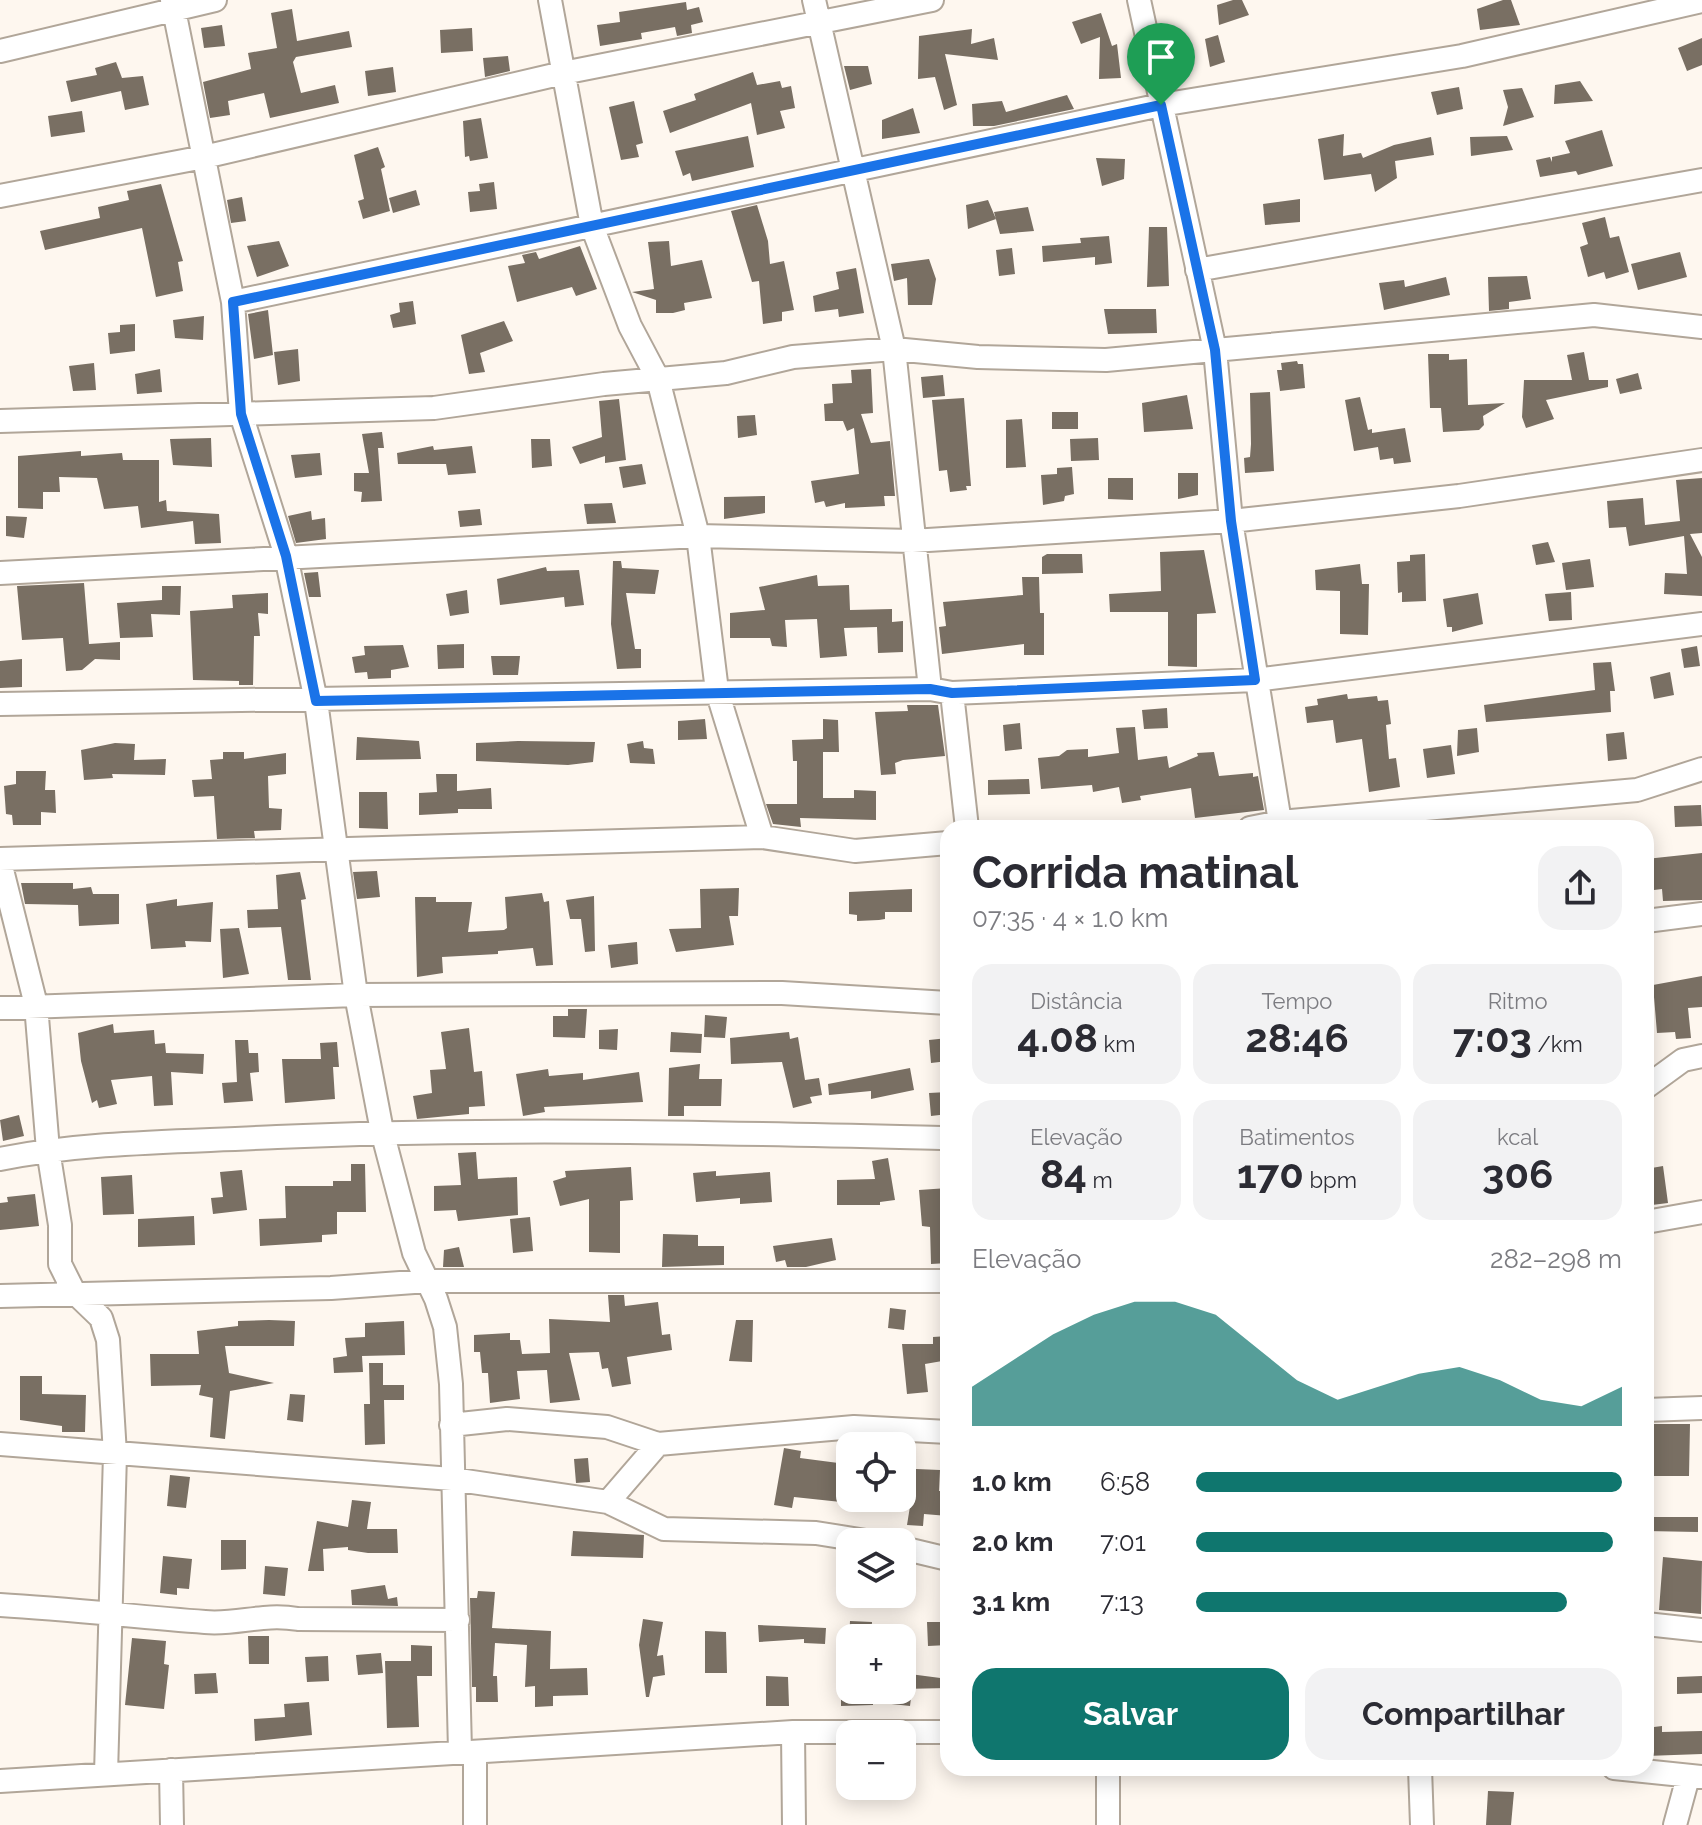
<!DOCTYPE html>
<html lang="pt">
<meta charset="utf-8">
<style>
:root{--surface:#fff;--page:#f2f2f3;--text:#2b2b33;--muted:#7c7c81;--accent:#0f766e}
body{margin:0;font-family:Raleway,sans-serif;background:var(--page);color:var(--text);height:100vh;display:flex;flex-direction:column;font-size:30px;white-space:nowrap}
*{box-sizing:border-box;margin:0}
p{font-size:26px;color:var(--muted)}
.icon{flex:none;width:44px;height:44px;fill:none;stroke:currentColor;stroke-width:2;stroke-linecap:round;stroke-linejoin:round}
.map{position:relative;flex:1;overflow:hidden}
.side{position:absolute;left:940px;top:820px;width:714px;height:956px;display:flex;flex-direction:column;background:var(--surface);border-radius:24px;box-shadow:0 4px 20px #0003}
.side>*{flex:none}
.controls{position:absolute;left:836px;top:1432px;display:grid;gap:16px}
.controls a{display:grid;place-items:center;width:80px;height:80px;border-radius:16px;background:var(--surface);box-shadow:0 4px 20px #0003;font-size:40px}
.pin{position:absolute;display:grid;place-items:center;width:68px;height:68px;color:#fff;margin:-82px -34px;border-radius:50% 50% 50% 0;rotate:-45deg;box-shadow:0 0 8px #0007}
.pin .icon{rotate:45deg}
.round{display:grid;place-items:center;flex:none;width:84px;height:84px;border-radius:24px;background:var(--page)}
.head{display:flex;align-items:center;justify-content:space-between;height:136px;padding:0 32px}
h1{font-size:44px;font-weight:700;line-height:60px}
.stats{display:grid;grid-template-columns:repeat(3,1fr);gap:12px;height:136px;padding:8px 32px}
.stats div{display:grid;align-content:center;border-radius:20px;background:var(--page);text-align:center}
.stats b{font-size:40px;font-weight:700}
.stats small{font-size:22px;font-weight:400}
.stats p{font-size:22px}
.chart{height:224px;padding:16px 32px}
.chart p{display:flex;justify-content:space-between}
.chart svg{width:100%;height:144px;margin-top:8px;fill:var(--accent);opacity:.7}
.cta{display:flex;gap:16px;margin-top:auto;padding:16px 32px}
.cta a{flex:1;height:92px;border-radius:24px;background:var(--accent);color:#fff;font-size:32px;font-weight:700;line-height:92px;text-align:center}
.cta a+a{background:var(--page);color:var(--text)}
ul{padding:0 32px;list-style:none;font-size:26px}
li{display:grid;grid-template-columns:128px 96px 1fr;align-items:center;height:60px}
li i{height:20px;border-radius:10px;background:var(--accent)}
.map>svg:first-child{display:block}
.building{fill:#796f63}
.lines{fill:none;stroke-linecap:round;stroke-linejoin:round}
.minor-casing{stroke:#b1a699;stroke-width:26}
.minor{stroke:#fff;stroke-width:22}
.route-casing{stroke:#fff;stroke-width:16}
.route{stroke:#1a73e8;stroke-width:10}
</style>
<div class="map">
<svg width="1702" height="1825" viewBox="0 0 1702 1825">
<rect width="100%" height="100%" fill="#fef7ef"/>
<path class="building" d="M1233,0H1242L1249,15L1219,25L1217,5Z
M1503,0H1511L1520,25L1480,30L1477,9Z
M686,2L687,10L699,7L703,22L691,25L692,33L677,36L675,27L641,33L642,39L600,46L597,25L620,22L619,12Z
M292,9L297,41L349,31L352,47L296,57L293,62L301,93L335,85L339,103L270,118L264,93L228,101L230,115L210,118L203,82L251,69L248,53L277,48L271,13Z
M1101,13L1112,46L1117,44L1121,78L1099,79L1100,37L1081,44L1072,22Z
M222,25L225,46L204,48L201,28Z
M472,28L473,51L441,53L440,30Z
M972,29L971,44L994,38L998,60L945,54L957,105L944,110L935,77L918,79L919,36Z
M1218,35L1225,62L1210,67L1205,39Z
M1702,38V65L1687,71L1678,48Z
M508,56L510,71L485,77L483,58Z
M116,62L122,78L143,76L149,105L125,110L121,91L71,102L66,81L97,75L95,68Z
M844,66H868L872,84L850,90Z
M393,67L396,92L368,96L365,71Z
M753,72L757,85L780,81L782,88L791,86L795,108L780,111L785,128L757,135L751,103L670,133L663,111L696,100L694,94Z
M1580,81L1593,101L1554,104L1555,85Z
M1459,87L1463,109L1437,115L1431,92Z
M1522,88L1534,117L1503,126L1508,107L1503,90Z
M1067,95L1074,109L994,126H973L972,104L1002,101L1006,112Z
M634,101L643,143L636,145L639,157L621,160L609,107Z
M913,108L920,133L882,139V120Z
M82,111L85,132L51,137L48,116Z
M481,118L488,158L470,161L469,156L465,157L463,121Z
M1602,130L1613,166L1578,175L1576,171L1540,177L1536,160L1550,157L1552,162V157L1570,153L1565,141Z
M1344,134L1343,156L1361,153L1363,158L1394,145L1431,137L1434,155L1395,161L1397,178L1375,192L1371,174L1324,180L1318,139Z
M748,136L754,167L692,181L690,173L683,176L675,151Z
M1507,136L1513,150L1471,156L1470,137Z
M378,147L385,167L381,169L390,211L363,219L358,201L364,199L354,155Z
M1096,158L1125,159L1124,179L1102,186Z
M494,182L497,209L470,212L468,192L480,191L479,184Z
M161,184L183,261L178,262L183,291L156,297L142,228L45,250L40,231L100,218L98,207L129,200L127,191Z
M416,190L420,205L393,213L389,198Z
M242,197L246,221L231,223L227,200Z
M1300,199V222L1265,225L1263,204Z
M988,200L996,219L968,229L966,205Z
M757,205L768,241L770,264L784,261L794,310L782,312V321L763,324L759,281L752,282L731,211Z
M1028,207L1034,231L1000,234L994,212Z
M1605,217L1610,238L1619,236L1629,272L1606,279L1604,272L1588,277L1580,247L1588,244L1582,223Z
M1149,227H1167L1169,286L1147,287Z
M1109,236L1112,263L1095,265V257L1043,262L1042,246L1081,243L1080,238Z
M279,241L289,266L257,277L247,246Z
M669,241L671,266L702,260L712,298L684,303L685,310L673,313H656V300L632,292L654,289L648,242Z
M580,246L597,289L576,296L572,287L517,302L508,266L525,263L522,255L536,252L539,259Z
M1012,248L1015,274L999,276L996,250Z
M1680,252L1687,277L1638,290L1631,264Z
M929,259L936,279L932,305H908L907,278L894,281L891,264Z
M856,268L864,313L839,317L838,309L815,312L813,296L839,289L836,272Z
M1527,276L1531,299L1509,302V309L1489,311L1488,277Z
M1446,277L1450,295L1384,310L1379,283L1404,280L1405,287Z
M413,301L416,324L393,328L390,315L400,312L399,303Z
M1104,309H1156L1157,333L1108,334Z
M268,310L273,355L254,359L248,314Z
M204,316L203,340L175,338L173,320Z
M504,321L513,341L480,353L485,372L469,374L461,335Z
M135,324V351L110,354L108,333L120,332V325Z
M298,349L300,381L278,385L274,352Z
M1584,352L1589,380H1608V387L1546,400L1554,419L1526,428L1522,417L1524,380H1572L1567,355Z
M1428,354H1449V360L1467,359L1468,405L1505,403L1483,416L1484,425L1479,430L1443,432L1441,408H1430Z
M1297,361L1298,364H1303L1305,388L1280,391L1277,370H1282L1281,363Z
M94,363L96,390L73,391L69,366Z
M160,369L162,392L137,394L135,374Z
M871,369L873,413L861,414L871,443L890,441L895,496H884L885,506L845,508V503L826,507L824,501L815,503L811,481L859,474L854,428L847,431L843,421H825L824,404L833,403L832,384L852,383L851,370Z
M1638,373L1642,389L1620,394L1616,379Z
M943,375L945,396L923,398L921,377Z
M1270,392L1274,471L1245,473L1244,458L1250,457L1251,444L1250,393Z
M1187,395L1193,429L1144,432L1142,403Z
M1360,397L1368,430L1372,429V433L1405,428L1411,462L1394,464L1393,458L1380,460L1378,447L1354,451L1345,400Z
M964,398L971,486H966L967,490L950,492L947,470L939,471L932,400Z
M619,399L626,460L605,463V456L580,464L572,447L602,437L599,401Z
M1052,412H1078V429H1052Z
M755,415L757,435L738,438L737,416Z
M1022,419L1026,467L1006,468V420Z
M382,432L384,448H378L382,501L361,502L362,492L354,491V473H369L362,434Z
M211,438L212,467L173,465L170,439Z
M1098,438L1099,460L1071,461L1070,439Z
M531,439H550L552,466L532,468Z
M433,446L434,450L472,446L476,473L448,475L446,464H398L397,453Z
M81,451V456L122,453L123,460H159V502L166,500L167,511L219,514L221,543L195,544L193,521L141,528L138,506L104,509L97,478L59,477L60,492H43V509L18,508V456Z
M320,453L322,475L295,478L291,455Z
M642,464L646,484L623,488L619,467Z
M1072,467L1074,494L1065,496L1064,501L1043,505L1041,475L1057,474V468Z
M1178,473H1198V495L1178,499Z
M1108,478H1133V500L1108,499Z
M1702,478V533L1690,534L1702,557V596L1664,594L1665,573L1687,574L1684,536L1629,546L1626,527L1609,528L1607,501L1643,498L1645,525L1680,521L1676,480Z
M765,496V513L724,519V497Z
M612,503L616,523L587,524L584,504Z
M480,509L482,525L460,527L458,511Z
M311,511L312,520L325,518L326,539L296,543L288,516Z
M6,516L27,517L24,538L6,536Z
M1548,542L1555,562L1536,565L1532,545Z
M1204,550L1216,613L1197,614V667L1168,666V612H1110L1109,594L1161,591L1160,552Z
M1047,554H1082L1083,573L1042,574V557Z
M1425,554L1426,601L1402,602V592L1398,593L1397,562L1410,561V555Z
M1590,559L1594,587L1566,590L1562,563Z
M613,561H621L622,568L659,570L655,594L626,593L635,649H641V668L617,669L611,624Z
M1360,564L1362,584H1369L1368,635L1340,634V591L1316,590L1315,570Z
M546,567L547,571L579,570L584,605L565,607L564,597L500,605L497,579Z
M318,572L321,597H309L304,573Z
M817,575L818,586L849,585L850,610L892,609V622L903,621V652L878,653L877,627L844,628L847,656L820,658L817,619L785,620L787,647L772,646L770,638H730V613L765,610L759,587Z
M1022,577H1039L1040,613H1044V655H1024V644L942,654L939,627L946,626L943,602L1023,595Z
M84,583L89,644L120,642V660L95,659L82,670L66,671L63,638L22,640L17,586Z
M162,586H181L180,615L151,614L153,637L120,638L117,603L162,600Z
M467,590L469,613L450,616L446,594Z
M1571,592L1572,620L1549,621L1545,594Z
M268,593V614L258,613L260,636H254L253,685H239V681L193,680L190,611L233,608L232,595Z
M1478,593L1483,624L1452,632V627H1447L1443,599Z
M464,644V668L438,669L437,645Z
M364,646L403,645L409,667L391,670V678L368,679L367,672L355,673L352,657L365,655Z
M1697,646L1700,666L1684,668L1681,649Z
M491,656H520L518,675H493Z
M22,659V687L0,688V661Z
M1611,662L1615,691H1610L1611,712L1486,722L1484,705L1595,690L1593,663Z
M1670,672L1674,695L1654,699L1650,677Z
M1347,694L1348,699L1377,696L1378,701L1388,700L1391,724L1386,725L1389,759L1396,758L1400,787L1369,792L1362,739L1336,743L1333,720L1307,723L1305,707L1318,705L1317,699Z
M907,705H938L945,756L903,760L895,763L896,774L881,775L875,712L908,711Z
M1167,708L1168,728L1144,729L1142,710Z
M705,719L707,739L678,740V721Z
M823,719L838,720L839,752H823V798H854V790L876,791V820L800,818L801,827L773,824L766,804H797V761H793L792,740L823,739Z
M1020,723L1022,749L1005,751L1003,725Z
M1135,727L1138,760L1167,756L1169,768L1198,756L1197,753L1214,752L1219,776L1253,773V777L1258,776L1264,810L1195,818L1191,788L1140,796L1141,800L1122,803L1119,787L1093,792L1092,785L1041,789L1038,758L1059,756L1067,750L1088,749V757L1119,753L1116,728Z
M1477,728L1479,752L1457,756L1458,730Z
M1624,732L1627,759L1608,761L1606,734Z
M357,737L419,741L421,759L356,760Z
M518,741L595,742L593,762L568,765L476,761V743Z
M643,741L644,748L653,749L655,764L630,763L627,744Z
M115,743L135,744L134,760L166,759L165,775L112,774L113,778L84,780L81,750Z
M1451,745L1455,774L1427,778L1423,749Z
M223,752H244V759L286,753V774L268,776L269,808L282,809L281,830L254,831L255,838L217,839L214,796L194,797L192,780L212,779L210,760L223,759Z
M16,771H46L45,790H55L56,813L41,812V825H13L12,815L6,814L4,786L16,784Z
M436,774H457V791L491,788L492,809H458V813L419,815V793L437,792Z
M1029,779L1030,794L988,795V780Z
M359,792H387L388,829L359,828Z
M1701,805L1702,826L1675,827L1674,806Z
M1702,853V900L1663,901L1662,889L1646,891V859Z
M377,871L380,897L357,899L353,872Z
M300,872L306,899L301,900L311,980H288L281,927L248,928L247,910L278,909L276,875Z
M21,883H73V889L91,887L93,894H119V924L79,926L78,905L25,904Z
M739,888L738,916H729L734,945L676,952L669,929L701,928L700,889Z
M912,889V912H885V919L879,920L857,921V915L849,914V892Z
M542,893L544,902L549,901L553,965L536,966L533,948L498,951V954L442,957L443,973L417,977L415,897H436V902H472L468,932L504,930L507,928L505,897Z
M594,896L595,951L585,952L581,919H570L566,900Z
M177,899V906L213,902L211,942L185,941L186,947L151,949L146,904Z
M239,928L249,974L223,978L220,929Z
M637,942L638,964L611,968L608,945Z
M1702,976V1007L1688,1008L1691,1038L1676,1039L1675,1032L1657,1033L1653,985Z
M568,1009H587L585,1038L553,1037V1016H568Z
M705,1015L727,1017L725,1038L704,1037Z
M113,1024L114,1033L154,1030L155,1044L165,1043L166,1053L204,1054L203,1074L171,1072L173,1105L154,1106L152,1076L111,1080L117,1104L99,1108L97,1100L92,1103L81,1061L78,1033Z
M469,1028L474,1072L482,1071L485,1106L469,1107V1114L417,1119L413,1096L432,1093L430,1070L446,1069L441,1032Z
M618,1029L617,1050L599,1049V1030Z
M671,1032L702,1034L701,1053L670,1052Z
M789,1032L790,1039L798,1037L805,1080L819,1078L822,1095L810,1097L812,1103L793,1108L782,1062L731,1064L730,1038Z
M948,1038V1061L931,1063L929,1040Z
M235,1040H248L249,1053H258L259,1072L250,1073L253,1101L224,1103L222,1083L237,1082Z
M337,1042L339,1067H333L335,1099L285,1103L282,1059H321L320,1043Z
M700,1064L699,1079H722L721,1106H684V1116H668L669,1068Z
M910,1068L914,1090L871,1099V1091L829,1095L828,1084Z
M548,1069L549,1076L583,1073V1080L639,1072L643,1102L544,1107L545,1112L523,1116L516,1074Z
M948,1092V1114L931,1116L929,1093Z
M19,1115L24,1136L3,1141L0,1120Z
M476,1152L478,1179L517,1177L518,1215L458,1221L456,1210L434,1211V1186L461,1185L458,1153Z
M888,1158L895,1200L880,1202V1205H837V1180L875,1179L872,1161Z
M351,1164H365L366,1212H337V1234L322,1235V1242L260,1246L259,1219L286,1218L285,1186H333V1181H351Z
M1663,1166L1668,1203L1652,1205L1651,1201L1646,1202V1169Z
M631,1167L633,1200L620,1201V1253L589,1252V1199L560,1206L553,1181L566,1177L565,1171Z
M242,1170L247,1210L213,1214L211,1198L223,1197L220,1172Z
M716,1171V1176L770,1172L772,1202L740,1204V1198L696,1202L693,1173Z
M132,1175L134,1214L103,1215L101,1177Z
M948,1188V1263L931,1264L930,1227L922,1226L919,1190Z
M35,1194L39,1226L0,1230V1203L8,1202L7,1197Z
M194,1216L195,1245L138,1247V1219Z
M530,1217L533,1251L513,1253L510,1219Z
M663,1234L698,1235V1246H724V1265L662,1267Z
M832,1238L836,1260L806,1267H787L785,1260L776,1262L773,1246Z
M459,1247L464,1267H443L444,1250Z
M608,1295H624L625,1306L658,1302L662,1335L670,1334L672,1350L627,1357L631,1384L612,1387L608,1368L602,1369L599,1352L569,1353L580,1400L550,1403L547,1370L517,1371L520,1399L490,1403L488,1373H482L480,1352H474V1335L510,1333V1340H520L522,1354L550,1353L549,1319L610,1322Z
M890,1308L906,1310L904,1330L888,1328Z
M269,1320L295,1321L294,1346H225L229,1373L274,1383L230,1391L225,1439L210,1437L213,1398L199,1395L201,1385L151,1386L150,1354H199L197,1331L238,1326V1321Z
M736,1320H753L752,1362L729,1361Z
M404,1321L405,1355L362,1356L363,1372L334,1373L333,1358L347,1356L345,1338L365,1337V1323Z
M948,1336V1360L925,1364L928,1392L907,1394L902,1344H933V1337Z
M369,1363H383V1385H404V1400H384L385,1444L365,1445L364,1404H370Z
M20,1376H42V1394L86,1395L85,1432H62V1426L20,1420Z
M290,1394L305,1395L303,1422L287,1420Z
M1651,1424H1690L1689,1476H1650Z
M784,1448L801,1451L800,1458L846,1464L841,1502L794,1497L792,1508L774,1505Z
M588,1458L590,1482L576,1483L574,1459Z
M916,1469L940,1470L939,1491H948V1516L924,1514L923,1526L907,1525Z
M170,1475L190,1477L186,1508L167,1506Z
M352,1500L371,1502L367,1529H397L398,1553H368L348,1550V1547L323,1549L324,1571H308L317,1521L348,1527Z
M1646,1517H1698V1532L1646,1531Z
M573,1531L644,1535L643,1558L571,1556Z
M221,1540H246V1569L221,1570Z
M163,1556L192,1559L189,1589L177,1588V1595L160,1593Z
M1663,1557L1702,1561L1701,1614L1659,1610Z
M265,1566L288,1568L285,1596L263,1594Z
M385,1585L388,1599L397,1597L398,1606L352,1605L351,1590Z
M478,1591L495,1592L492,1628L551,1631L550,1669L587,1668L588,1695L553,1696V1706L535,1707V1686L525,1687L527,1645L495,1643L493,1676H497L498,1702H476V1687H472L470,1598H477Z
M643,1619L663,1622L657,1656L663,1655L665,1675L653,1677L649,1697H646L639,1645Z
M850,1621L872,1622L871,1638H849Z
M927,1622H948V1645L928,1646Z
M758,1625L826,1628L825,1644L804,1643V1639L759,1642Z
M705,1631L726,1632L727,1673H705Z
M248,1636H269V1664H249Z
M132,1638L166,1641L164,1664L169,1665L164,1709L125,1705Z
M411,1645L432,1646V1676H417L419,1727L387,1728L385,1661H411Z
M381,1653L383,1673L358,1675L356,1655Z
M328,1656L329,1681L307,1682L305,1657Z
M216,1673L218,1693L195,1694L194,1674Z
M902,1673L948,1679V1688L902,1689Z
M766,1676L788,1677L789,1706H766Z
M1702,1676V1693L1677,1694V1677Z
M841,1690H912L910,1706L873,1702V1705L841,1706Z
M309,1702L312,1735L255,1741L254,1719L285,1717L284,1704Z
M1662,1726V1732L1702,1731V1754L1646,1756V1728Z
M1488,1791L1514,1792L1511,1825H1486Z"/>
<g class="lines">
<g class="minor-casing">
<path id="minor" d="M172,0L233,302L241,414L286,556L316,701L356,995L382,1131L414,1253L436,1299L445,1327L451,1384L460,1751
M814,0L894,349L930,689
M1139,0L1215,350L1231,521L1281,828
M0,51L215,0
M0,196L204,157L563,73L932,0
M1197,270L1702,180
M233,302L1161,105L1462,56L1702,1
M0,421L434,408L604,384L726,373L793,357L894,349L978,357L1106,360L1594,315L1702,327
M0,573L698,536L912,541L1231,521L1459,496L1702,460
M952,693L967,828
M0,704L930,689L952,693L1255,680L1702,624
M1250,828L1280,822L1637,790L1702,769
M762,837L855,851L948,843
M0,859L762,837L717,691L698,536L658,379L630,326L592,226L550,0
M0,862L36,1005L48,1150L60,1225V1264L74,1292L101,1318L108,1340L115,1454L106,1774
M1646,921L1702,914
M0,1008L356,995L782,993L948,1003
M1646,1087L1683,1060L1702,1056
M0,1159C91,1141 184,1142 277,1137C500,1127 725,1133 948,1138
M1646,1222L1702,1212
M0,1296L331,1288L428,1281H948
M1646,1410L1702,1408
M451,1425L507,1419L607,1427L658,1444
M0,1444L452,1479L608,1502L664,1529L816,1533L872,1542
M608,1502L658,1444L854,1427L948,1432
M902,1548L948,1559
M0,1605C69,1609 137,1617 205,1622C238,1625 262,1613 298,1619L458,1620
M1646,1624L1702,1630
M793,1732L794,1825
M1108,1768V1825
M1420,1768L1422,1825
M1614,1768L1702,1777
M171,1770L172,1825
M0,1781L793,1732H948
M475,1825V1752
M1675,1825L1688,1777"/>
</g>
<use href="#minor" class="minor"/>
</g>
<g class="lines">
<g class="route-casing">
<path id="route" d="M1161,105L1215,350L1231,521L1255,680L952,693L930,689L316,701L286,556L241,414L233,302Z"/>
</g>
<use href="#route" class="route"/>
</g>
</svg>
<div class="controls">
<a><svg class="icon" aria-label="locate" viewBox="0 0 24 24"><circle cx="12" cy="12" r="6"/><path d="M12 2v4M12 18v4M2 12h4M18 12h4"/></svg></a>
<a><svg class="icon" aria-label="layers" viewBox="0 0 24 24"><path d="M12 4l9 5-9 5-9-5zM3 14l9 5 9-5"/></svg></a>
<a>+</a>
<a>−</a>
</div>
<div class="pin" style="left:1161px;top:105px;background:#1e9e55"><svg class="icon" aria-label="arrive" viewBox="0 0 24 24"><path d="M6 21V4h12l-3 4 3 4H6"/></svg></div>
<section class="side">
<div class="head"><div><h1>Corrida matinal</h1><p>07:35 · 4 × 1.0 km</p></div><a class="round"><svg class="icon" aria-label="share" viewBox="0 0 24 24"><path d="M12 15V3M7 8l5-5 5 5M5 13v7h14v-7"/></svg></a></div>
<div class="stats">
<div><p>Distância</p><b>4.08<small> km</small></b></div>
<div><p>Tempo</p><b>28:46</b></div>
<div><p>Ritmo</p><b>7:03<small> /km</small></b></div>
</div>
<div class="stats">
<div><p>Elevação</p><b>84<small> m</small></b></div>
<div><p>Batimentos</p><b>170<small> bpm</small></b></div>
<div><p>kcal</p><b>306</b></div>
</div>
<div class="chart"><p><span>Elevação</span>282–298 m</p>
<svg viewBox="0 0 160 44" preserveAspectRatio="none"><path d="M0 44V32L10 24L20 16L30 10L40 6L50 6L60 10L70 20L80 30L90 36L100 32L110 28L120 26L130 30L140 36L150 38L160 32V44z"/></svg>
</div>
<ul>
<li><b>1.0 km</b>6:58<i style="width:100%"></i></li>
<li><b>2.0 km</b>7:01<i style="width:98%"></i></li>
<li><b>3.1 km</b>7:13<i style="width:87%"></i></li>
</ul>
<div class="cta"><a>Salvar</a><a>Compartilhar</a></div>
</section>
</div>
